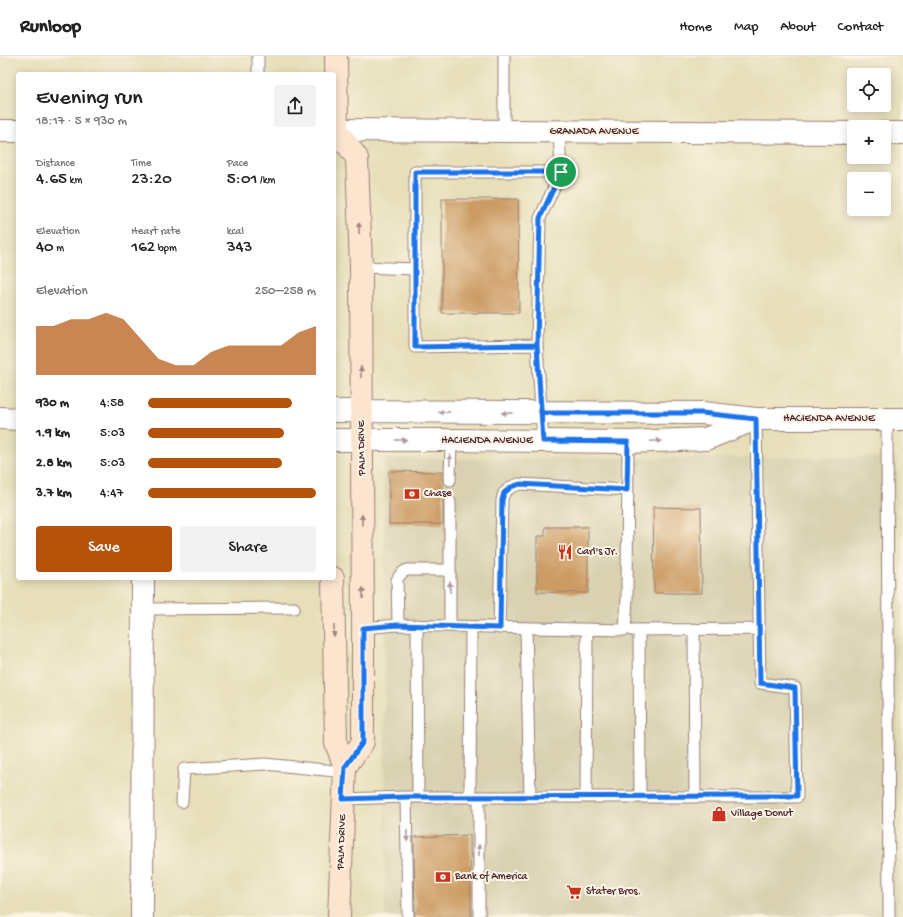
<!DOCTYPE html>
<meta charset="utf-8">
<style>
:root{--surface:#fff;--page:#f2f2f2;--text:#222;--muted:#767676;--line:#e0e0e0;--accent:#b45309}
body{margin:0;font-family:"Gochi Hand",sans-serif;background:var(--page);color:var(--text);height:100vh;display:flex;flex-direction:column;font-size:15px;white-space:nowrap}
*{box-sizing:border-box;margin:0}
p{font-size:13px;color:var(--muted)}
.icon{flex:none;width:22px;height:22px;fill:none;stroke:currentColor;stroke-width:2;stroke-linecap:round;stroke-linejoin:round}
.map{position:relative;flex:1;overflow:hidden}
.sheet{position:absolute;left:16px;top:16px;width:320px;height:508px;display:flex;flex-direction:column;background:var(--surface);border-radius:4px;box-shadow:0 2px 10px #0003}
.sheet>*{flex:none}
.buttons{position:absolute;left:847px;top:12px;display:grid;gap:8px}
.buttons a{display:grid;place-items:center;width:44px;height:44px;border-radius:4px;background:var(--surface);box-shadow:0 2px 10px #0003;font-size:20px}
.pin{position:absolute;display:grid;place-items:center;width:34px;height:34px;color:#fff;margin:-17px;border:2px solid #fff;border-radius:50%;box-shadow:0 1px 4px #0007}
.round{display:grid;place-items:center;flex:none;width:42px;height:42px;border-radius:4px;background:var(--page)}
.summary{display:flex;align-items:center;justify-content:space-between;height:68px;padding:0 20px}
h1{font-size:22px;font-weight:600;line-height:30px}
.metrics{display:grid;grid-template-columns:repeat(3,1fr);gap:6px;height:68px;padding:4px 20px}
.metrics div{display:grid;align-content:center}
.metrics b{font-size:17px;font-weight:600}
.metrics small{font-size:11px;font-weight:400}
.metrics p{font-size:11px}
.chart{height:112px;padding:8px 20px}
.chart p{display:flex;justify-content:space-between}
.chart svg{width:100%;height:72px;margin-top:4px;fill:var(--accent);opacity:.7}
.button{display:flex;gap:8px;margin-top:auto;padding:8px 20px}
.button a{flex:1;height:46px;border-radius:4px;background:var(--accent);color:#fff;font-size:16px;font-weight:600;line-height:46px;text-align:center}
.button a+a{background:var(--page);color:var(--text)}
ul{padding:0 20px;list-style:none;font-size:13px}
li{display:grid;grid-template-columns:64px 48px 1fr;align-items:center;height:30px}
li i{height:10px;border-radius:5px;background:var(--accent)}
header{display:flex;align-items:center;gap:24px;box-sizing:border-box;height:56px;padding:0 20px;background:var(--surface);border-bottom:1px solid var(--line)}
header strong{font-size:19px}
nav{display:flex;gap:22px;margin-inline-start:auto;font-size:14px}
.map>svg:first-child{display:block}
.built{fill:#d9d1b1}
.building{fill:#cc9b64}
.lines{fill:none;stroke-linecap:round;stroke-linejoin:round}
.service-casing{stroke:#987f72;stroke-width:13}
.minor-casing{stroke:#987f72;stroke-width:24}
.tertiary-casing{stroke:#987f72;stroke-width:24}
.secondary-casing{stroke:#987f72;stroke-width:24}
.service{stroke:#fff;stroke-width:11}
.minor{stroke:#fff;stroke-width:22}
.tertiary{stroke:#fff;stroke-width:22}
.secondary{stroke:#fce5cf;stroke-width:22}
.oneway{fill:#a3827d}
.oneway2{fill:#ae9aa0}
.route-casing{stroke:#fff;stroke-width:8}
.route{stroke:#1a73e8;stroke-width:5}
.labels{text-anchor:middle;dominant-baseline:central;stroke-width:4;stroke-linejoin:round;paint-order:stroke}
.street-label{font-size:11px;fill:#4a1f2b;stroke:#fcf5e5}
.poi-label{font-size:11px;fill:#4a1f2b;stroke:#fcf5e5;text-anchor:start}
</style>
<header>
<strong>Runloop</strong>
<nav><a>Home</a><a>Map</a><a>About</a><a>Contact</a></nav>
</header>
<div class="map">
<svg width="903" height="861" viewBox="0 0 903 861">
<rect width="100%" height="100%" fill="#fcf5e5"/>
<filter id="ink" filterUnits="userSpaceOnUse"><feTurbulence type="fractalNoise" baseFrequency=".025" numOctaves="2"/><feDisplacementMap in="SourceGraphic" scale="8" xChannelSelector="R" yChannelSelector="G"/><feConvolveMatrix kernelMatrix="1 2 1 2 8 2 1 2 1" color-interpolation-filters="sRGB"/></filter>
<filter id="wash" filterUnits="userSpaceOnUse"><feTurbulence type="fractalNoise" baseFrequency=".012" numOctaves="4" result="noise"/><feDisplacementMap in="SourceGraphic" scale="16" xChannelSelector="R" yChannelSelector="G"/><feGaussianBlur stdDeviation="0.9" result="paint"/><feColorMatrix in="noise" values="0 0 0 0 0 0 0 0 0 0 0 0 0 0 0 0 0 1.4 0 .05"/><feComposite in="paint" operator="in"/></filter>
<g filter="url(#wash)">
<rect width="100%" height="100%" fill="#e7dfba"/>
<path class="built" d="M897,401L898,861H385L384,403Z"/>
<g id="blocks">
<path class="building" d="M442,143H518L519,257H442Z
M389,415L443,416V468H389Z
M653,451L701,452L702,537H654Z
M545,471H588V537L537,536V480H545Z
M470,779L471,861H415L414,781Z"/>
</g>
</g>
<g filter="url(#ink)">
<use href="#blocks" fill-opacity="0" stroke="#987f72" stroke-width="1"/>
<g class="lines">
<g class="service-casing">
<path id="service" d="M258,0V18
M504,0V75
M361,211L415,213V291L537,289
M415,213V116H561
M887,363L889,861
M543,385L537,289L540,162L561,116L559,75
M450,424L451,384
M450,446V570
M143,553L294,552
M398,569L397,524C399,519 402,516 407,514H450
M417,569L418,741
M363,572L398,569L625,574L627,543L628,386
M499,572L502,444L504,437L511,431L519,428L627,434
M526,572L530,741
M694,573L695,741
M632,574L759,573
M639,574L640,741
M406,741L408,861
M470,741L471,571
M586,741L587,574
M343,743L406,741H797L795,632L760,627L756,363
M182,746L184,713L265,708L345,716
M479,861V741"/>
</g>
<g class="minor-casing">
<path id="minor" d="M334,74L854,77
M0,75H18
M884,77H903
M142,861L143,522"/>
</g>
<g class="tertiary-casing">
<path id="tertiary" d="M334,355L703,357L756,363H903
M0,362L18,363
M334,384H451L628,386L706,383L753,364"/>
</g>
<g class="secondary-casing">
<path id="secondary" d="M337,74L357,102L361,211L362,402L363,572V686L345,711
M334,84L337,74L336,0
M333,522L336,687L345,711L339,861"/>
</g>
<use href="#service" class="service"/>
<use href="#minor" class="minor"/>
<use href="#tertiary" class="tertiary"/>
<use href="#secondary" class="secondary"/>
</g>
<defs><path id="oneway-solid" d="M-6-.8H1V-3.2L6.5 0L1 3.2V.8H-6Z"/></defs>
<g class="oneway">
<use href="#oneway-solid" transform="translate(359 172) rotate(-92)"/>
<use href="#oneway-solid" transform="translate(361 316) rotate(-90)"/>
<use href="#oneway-solid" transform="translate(362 464) rotate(-90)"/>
<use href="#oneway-solid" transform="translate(363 537) rotate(-91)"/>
<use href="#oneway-solid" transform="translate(334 575) rotate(89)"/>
</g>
<g class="oneway2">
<use href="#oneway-solid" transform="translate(444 356) rotate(-179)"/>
<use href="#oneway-solid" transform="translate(507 357) rotate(-179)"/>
<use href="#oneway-solid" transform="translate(401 384)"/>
<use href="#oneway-solid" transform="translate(656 385) rotate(-3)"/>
<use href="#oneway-solid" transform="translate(450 404) rotate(-88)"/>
<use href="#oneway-solid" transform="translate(450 531) rotate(-90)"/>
<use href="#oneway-solid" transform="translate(407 780) rotate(89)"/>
<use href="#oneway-solid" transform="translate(479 794) rotate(-90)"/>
</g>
</g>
<g class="lines" filter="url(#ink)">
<g class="route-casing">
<path id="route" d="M561,116L540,162L537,289L543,385L628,386L627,434L520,428L511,431L504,437L502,444L500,572L398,569L363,572V686L345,711L343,743L406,741L797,740L795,632L760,627L756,363L702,357H541L537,289L415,291V116H561"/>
</g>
<use href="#route" class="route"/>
</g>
<defs>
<g id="bank-bare" transform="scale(1.2)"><path d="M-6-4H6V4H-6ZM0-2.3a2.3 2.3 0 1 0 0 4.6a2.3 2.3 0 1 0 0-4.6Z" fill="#c8321e" stroke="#fcf5e5" stroke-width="2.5" paint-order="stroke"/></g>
<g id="restaurant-bare" transform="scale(1.2)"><path d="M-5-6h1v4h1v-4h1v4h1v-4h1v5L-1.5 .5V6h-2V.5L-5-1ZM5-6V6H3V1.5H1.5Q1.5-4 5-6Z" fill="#c8321e" stroke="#fcf5e5" stroke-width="2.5" paint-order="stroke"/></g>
<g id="shop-bare" transform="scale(1.2)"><path d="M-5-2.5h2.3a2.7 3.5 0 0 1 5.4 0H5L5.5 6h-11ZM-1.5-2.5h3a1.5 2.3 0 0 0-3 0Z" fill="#c8321e" stroke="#fcf5e5" stroke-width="2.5" paint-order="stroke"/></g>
<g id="supermarket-bare" transform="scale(1.2)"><path d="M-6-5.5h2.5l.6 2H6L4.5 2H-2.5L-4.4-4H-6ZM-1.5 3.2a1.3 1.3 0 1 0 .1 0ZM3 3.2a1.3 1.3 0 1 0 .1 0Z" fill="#c8321e" stroke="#fcf5e5" stroke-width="2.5" paint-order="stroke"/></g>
</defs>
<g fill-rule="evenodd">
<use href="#bank-bare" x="412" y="438"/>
<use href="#restaurant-bare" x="565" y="496"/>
<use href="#shop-bare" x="719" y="758"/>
<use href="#bank-bare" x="443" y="821"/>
<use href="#supermarket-bare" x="574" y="836"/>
</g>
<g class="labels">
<g class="street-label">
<text x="594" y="76">GRANADA AVENUE</text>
<text x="829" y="363">HACIENDA AVENUE</text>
<text x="487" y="385">HACIENDA AVENUE</text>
<text transform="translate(362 392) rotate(-91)">PALM DRIVE</text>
<text transform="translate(342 786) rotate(-88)">PALM DRIVE</text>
</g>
<g class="poi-label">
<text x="424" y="438">Chase</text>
<text x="577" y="496">Carl's Jr.</text>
<text x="731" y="758">Village Donut</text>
<text x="455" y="821">Bank of America</text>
<text x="586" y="836">Stater Bros.</text>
</g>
</g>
</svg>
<div class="buttons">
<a><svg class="icon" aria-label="locate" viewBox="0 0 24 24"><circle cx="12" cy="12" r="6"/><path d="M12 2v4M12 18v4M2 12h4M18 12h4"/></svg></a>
<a>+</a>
<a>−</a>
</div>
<div class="pin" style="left:561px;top:116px;background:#1e9e55"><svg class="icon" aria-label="arrive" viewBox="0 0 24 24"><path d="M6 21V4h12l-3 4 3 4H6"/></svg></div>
<section class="sheet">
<div class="summary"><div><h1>Evening run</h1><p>18:17 · 5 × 930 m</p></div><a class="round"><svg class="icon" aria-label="share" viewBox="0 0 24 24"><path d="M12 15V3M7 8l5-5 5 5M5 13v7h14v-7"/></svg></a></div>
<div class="metrics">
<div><p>Distance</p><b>4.65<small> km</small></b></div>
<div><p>Time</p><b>23:20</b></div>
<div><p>Pace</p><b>5:01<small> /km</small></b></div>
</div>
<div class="metrics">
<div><p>Elevation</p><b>40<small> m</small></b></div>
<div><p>Heart rate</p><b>162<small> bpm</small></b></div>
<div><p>kcal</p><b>343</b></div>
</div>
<div class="chart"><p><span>Elevation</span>250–258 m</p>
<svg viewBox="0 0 160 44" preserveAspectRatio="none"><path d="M0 44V14L10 14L20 10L30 10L40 6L50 10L60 22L70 34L80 38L90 38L100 30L110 26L120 26L130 26L140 26L150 18L160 14V44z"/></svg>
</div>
<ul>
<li><b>930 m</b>4:58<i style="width:86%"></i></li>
<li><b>1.9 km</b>5:03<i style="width:81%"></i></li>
<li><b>2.8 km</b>5:03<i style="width:80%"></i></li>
<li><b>3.7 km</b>4:47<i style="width:100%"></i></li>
</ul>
<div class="button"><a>Save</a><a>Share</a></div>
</section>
</div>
